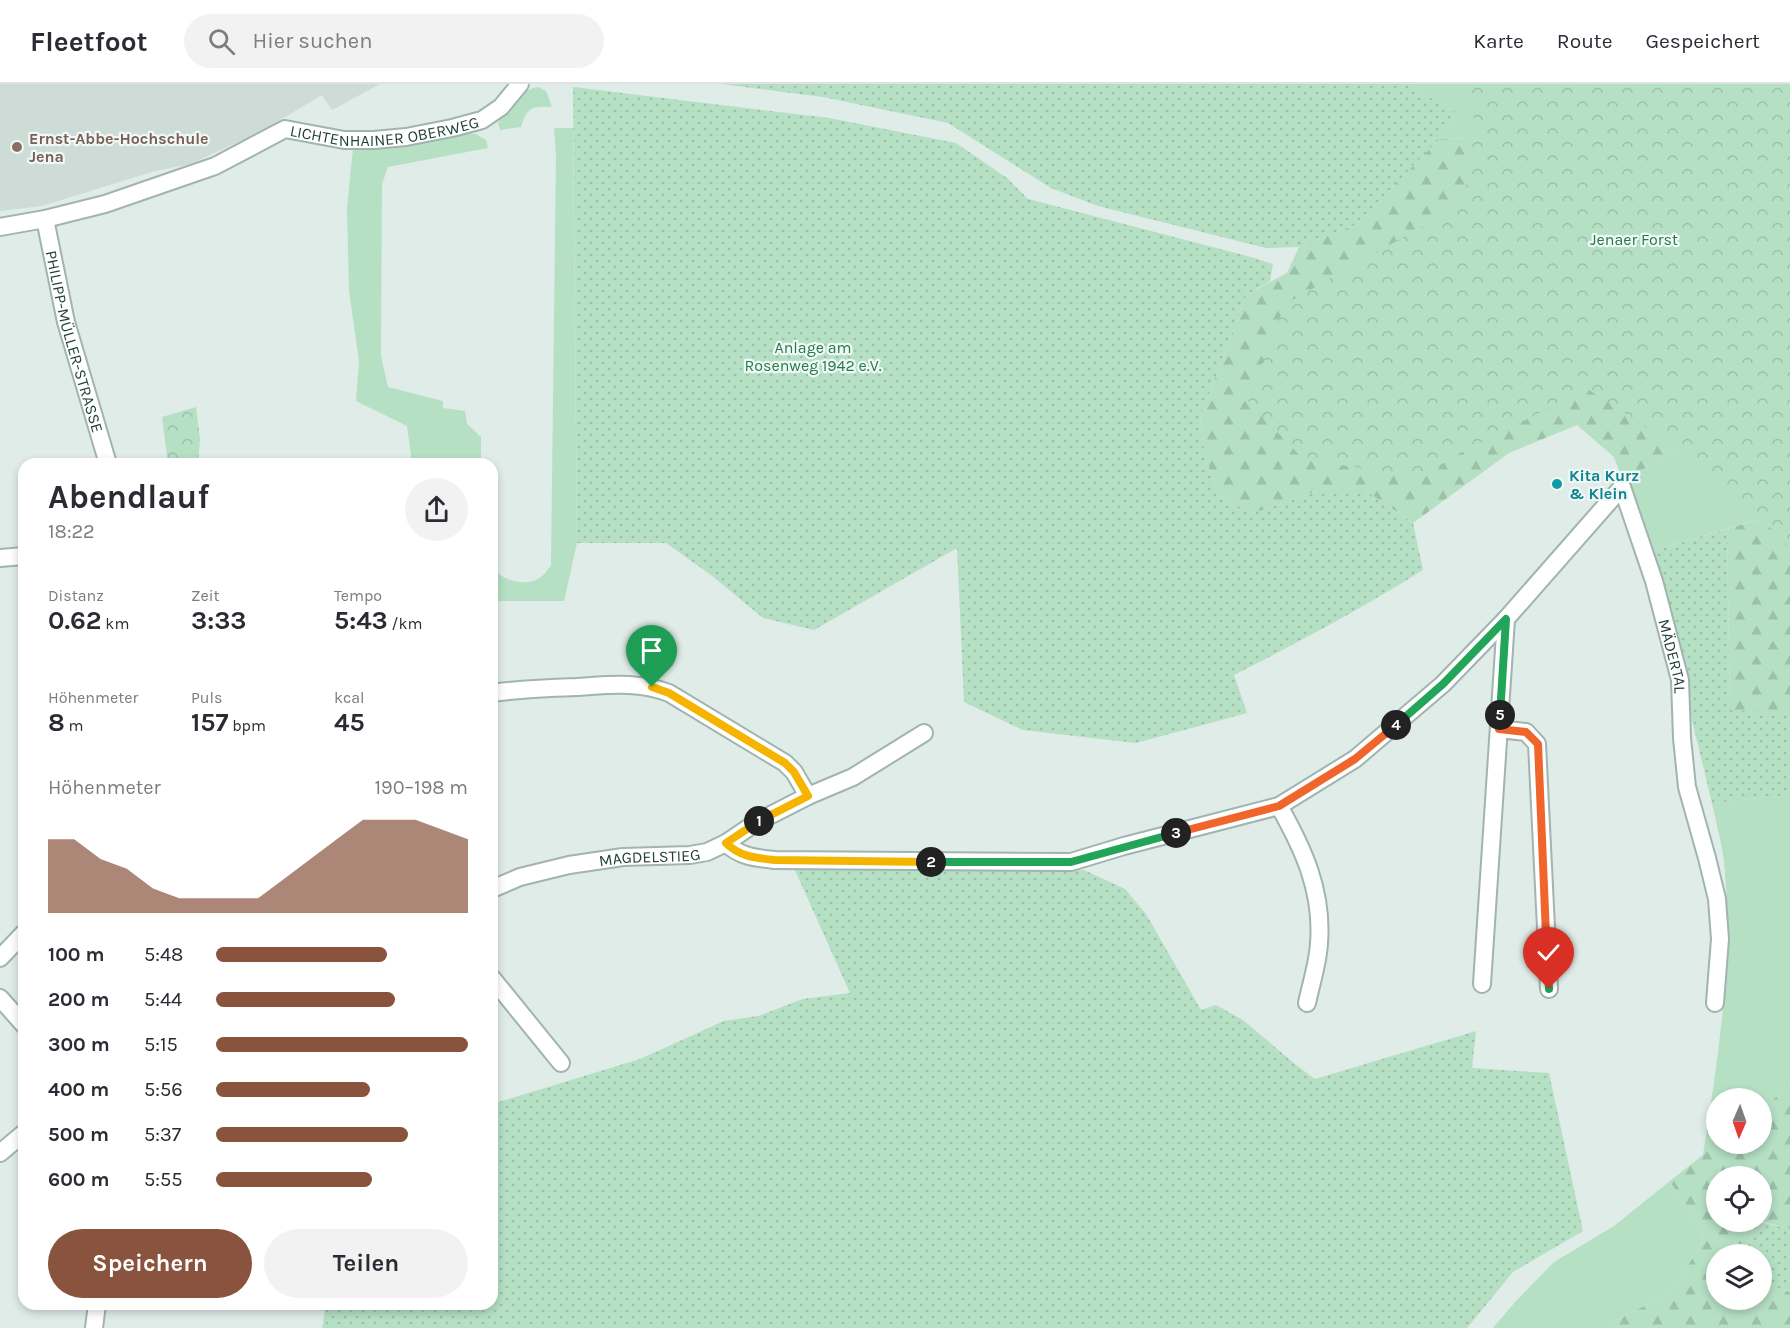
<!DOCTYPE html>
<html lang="de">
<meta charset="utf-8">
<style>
:root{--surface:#fff;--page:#f2f2f3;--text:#2b2b33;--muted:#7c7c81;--line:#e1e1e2;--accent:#8a533d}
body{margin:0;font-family:Karla,sans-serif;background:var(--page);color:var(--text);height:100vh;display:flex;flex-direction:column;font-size:22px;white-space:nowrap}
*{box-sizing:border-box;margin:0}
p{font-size:20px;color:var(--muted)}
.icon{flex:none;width:33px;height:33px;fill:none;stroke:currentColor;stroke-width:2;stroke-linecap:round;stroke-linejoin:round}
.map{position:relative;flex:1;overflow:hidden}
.drawer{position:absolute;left:18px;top:374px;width:480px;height:852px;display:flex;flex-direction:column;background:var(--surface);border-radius:18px;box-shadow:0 3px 9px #0003}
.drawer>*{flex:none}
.needle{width:39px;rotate:182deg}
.controls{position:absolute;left:1706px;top:1004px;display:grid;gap:12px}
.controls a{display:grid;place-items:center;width:66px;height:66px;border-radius:50%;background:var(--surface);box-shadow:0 3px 9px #0003;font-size:30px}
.pin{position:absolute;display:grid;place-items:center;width:51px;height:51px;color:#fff;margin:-62px -26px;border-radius:50% 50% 50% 0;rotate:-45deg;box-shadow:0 0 6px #0007}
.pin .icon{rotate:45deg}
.km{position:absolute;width:30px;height:30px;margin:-15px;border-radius:50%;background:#222;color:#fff;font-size:16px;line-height:30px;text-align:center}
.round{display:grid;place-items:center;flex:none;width:63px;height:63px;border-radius:32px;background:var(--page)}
.head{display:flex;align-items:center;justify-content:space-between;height:102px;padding:0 30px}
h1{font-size:33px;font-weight:700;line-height:45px}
.figures{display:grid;grid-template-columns:repeat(3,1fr);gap:9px;height:102px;padding:6px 30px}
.figures div{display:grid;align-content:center}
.figures b{font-size:26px;font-weight:700}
.figures small{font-size:16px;font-weight:400}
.figures p{font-size:16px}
.chart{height:168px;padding:12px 30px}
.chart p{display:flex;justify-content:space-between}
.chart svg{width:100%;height:108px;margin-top:6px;fill:var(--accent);opacity:.7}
.primary-button{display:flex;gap:12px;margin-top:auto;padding:12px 30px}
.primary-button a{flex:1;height:69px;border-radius:36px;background:var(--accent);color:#fff;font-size:24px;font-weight:700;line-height:69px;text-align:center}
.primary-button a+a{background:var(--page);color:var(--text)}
ul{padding:0 30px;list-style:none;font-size:20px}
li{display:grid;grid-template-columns:96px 72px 1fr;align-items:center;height:45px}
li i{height:15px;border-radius:8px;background:var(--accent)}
header{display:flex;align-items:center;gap:36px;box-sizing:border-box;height:84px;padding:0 30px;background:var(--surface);border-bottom:2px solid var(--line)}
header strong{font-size:28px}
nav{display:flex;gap:33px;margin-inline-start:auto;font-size:21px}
.search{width:420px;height:54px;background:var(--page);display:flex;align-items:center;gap:15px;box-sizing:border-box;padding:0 21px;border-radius:33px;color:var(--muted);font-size:22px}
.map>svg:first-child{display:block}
.built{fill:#cddcd6}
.grass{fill:#b5e0c4}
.forest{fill:url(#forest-firs)}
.park{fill:url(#park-crowns)}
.garden{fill:url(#garden-dots)}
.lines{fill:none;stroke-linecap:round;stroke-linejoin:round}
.minor-casing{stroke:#a1b4af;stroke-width:20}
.minor{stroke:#fff;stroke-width:16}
.split-1-casing{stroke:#fff;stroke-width:12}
.split-2-casing{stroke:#fff;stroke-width:12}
.split-3-casing{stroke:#fff;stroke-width:12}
.split-4-casing{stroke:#fff;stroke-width:12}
.split-5-casing{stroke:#fff;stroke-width:12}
.split-6-casing{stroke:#fff;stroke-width:12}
.split-7-casing{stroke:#fff;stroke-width:12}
.split-1{stroke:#f5b400;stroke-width:8}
.split-2{stroke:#f5b400;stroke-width:8}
.split-3{stroke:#22a559;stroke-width:8}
.split-4{stroke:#f0652b;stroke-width:8}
.split-5{stroke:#22a559;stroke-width:8}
.split-6{stroke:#f0652b;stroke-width:8}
.split-7{stroke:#22a559;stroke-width:8}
.education-dot{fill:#8d6e63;stroke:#f0f8f5;stroke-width:2}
.culture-dot{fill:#0f9aa8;stroke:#f0f8f5;stroke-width:2}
.labels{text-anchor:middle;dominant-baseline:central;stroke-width:4.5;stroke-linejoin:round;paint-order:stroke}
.street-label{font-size:16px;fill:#1e3e38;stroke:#f0f8f5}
.education-label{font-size:16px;font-weight:bold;fill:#785e54;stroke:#f0f8f5;text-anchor:start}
.park-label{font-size:16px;fill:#247a4b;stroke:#f0f8f5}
.culture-label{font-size:16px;font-weight:bold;fill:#0d838f;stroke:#f0f8f5;text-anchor:start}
</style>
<header>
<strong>Fleetfoot</strong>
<div class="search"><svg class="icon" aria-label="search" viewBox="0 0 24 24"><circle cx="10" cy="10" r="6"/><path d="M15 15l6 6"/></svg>Hier suchen</div>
<nav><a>Karte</a><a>Route</a><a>Gespeichert</a></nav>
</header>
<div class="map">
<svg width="1790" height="1244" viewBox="0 0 1790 1244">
<defs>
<pattern id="forest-firs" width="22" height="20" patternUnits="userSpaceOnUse" patternTransform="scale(1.5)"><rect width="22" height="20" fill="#b5e0c4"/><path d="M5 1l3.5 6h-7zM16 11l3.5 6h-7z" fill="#9bc1a9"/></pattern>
<pattern id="park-crowns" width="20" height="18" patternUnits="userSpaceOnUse" patternTransform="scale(1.5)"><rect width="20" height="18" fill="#b5e0c4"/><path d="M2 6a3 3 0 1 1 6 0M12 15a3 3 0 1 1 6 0" fill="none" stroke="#9bc1a9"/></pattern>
<pattern id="garden-dots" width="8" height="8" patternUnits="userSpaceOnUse" patternTransform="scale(1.5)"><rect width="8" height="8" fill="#b5e0c4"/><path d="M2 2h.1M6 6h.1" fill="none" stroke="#9bc1a9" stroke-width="1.8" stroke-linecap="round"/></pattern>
</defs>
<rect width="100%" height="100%" fill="#dfece7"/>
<path class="built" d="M0,0H380L332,26L322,11L258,49L190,80L155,87L42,122L0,127Z"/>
<path class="grass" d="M1406,0H1510L1475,54L1439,55L1458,29Z
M538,3L546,7L552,23C532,22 527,23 521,43L500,46L498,39C507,25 520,5 538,3Z
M554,44H573L577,459L564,517H492V484C497,488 502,493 508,495C527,502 541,498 551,481L556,70Z
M467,49L476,50L486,56L488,64L388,83L382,100L381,272L388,303L443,317V324L465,327L467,340L481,353V379H412L407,342L356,317L359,277L349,207L347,124L353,64C392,66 429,57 467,49Z
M1687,360L1790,426L1651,467L1623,397Z
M1790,711V1003L1761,1024V1014H1716V1059H1718L1703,1071C1718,974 1734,877 1724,778C1722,759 1716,739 1712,719Z
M1670,1097L1704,1154L1673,1208L1616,1236L1606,1244H1493L1516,1217L1554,1178L1614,1142Z"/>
<path class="forest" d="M1475,54L1687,360L1623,397L1614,373L1577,341L1509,369L1413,439L1366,407H1317L1254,429L1219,414L1205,372L1200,334L1246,211L1287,189L1299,163L1357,140L1439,55Z
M1790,426V630L1730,627L1727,445Z
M1790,1003V1145L1760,1137L1761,1092H1716V1137H1755L1746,1170H1716V1215H1761V1199L1790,1208V1244H1606L1616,1236L1673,1208L1704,1154L1670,1097L1718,1059H1761V1024Z"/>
<path class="park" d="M1456,0H1790V464L1717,390L1586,304L1419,392L1304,376L1248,317L1285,220L1464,119L1476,16Z
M196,323L200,355L198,379H168L162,333Z"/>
<path class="garden" d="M721,0H1406L1458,29L1439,55L1357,140L1299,163L1266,164L1098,122L1051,104L948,39L823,13Z
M573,3L829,34L956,59L1007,94L1028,115L1251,173L1273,180L1270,197L1246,211L1200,334L1205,372L1219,414L1254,429L1317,407H1366L1413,439L1423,486C1361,525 1299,558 1234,591L1247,629L1136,659L1023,646L964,618L957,464L814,546L763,534L711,491L666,459H577Z
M1727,445L1730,626L1790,630V711L1712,719L1651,467Z
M794,784L1046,787L1084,786L1125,805L1146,830L1201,926L1216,921L1243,936L1296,981L1315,995L1476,947L1472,984L1549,989L1583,1147L1513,1188L1467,1244H322L326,1220H492V1020L640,975L724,937L758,932L803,915L850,909Z
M1755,1137L1790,1145V1208L1761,1199V1170H1746Z"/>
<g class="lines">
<g class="minor-casing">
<g id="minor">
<path id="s1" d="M45,135L66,238L108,380"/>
<path id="s2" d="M0,143L45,135L105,120L215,82L285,45L344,56H374L406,53L452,44L482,36L501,23L520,0"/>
<path id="s3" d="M1622,403L1654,497L1680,596L1682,654L1687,703L1707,774L1717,815L1720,855L1715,919"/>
<path d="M0,474L24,472"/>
<path d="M492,609C520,605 548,604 576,603C609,601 638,597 669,609L785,679L794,688L808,712"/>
<path d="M1499,645L1526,648L1537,660L1549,905"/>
<path d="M1279,722C1304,766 1323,808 1319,859C1318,879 1311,900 1307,919"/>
<path d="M726,759C740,773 756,774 775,776L1071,778L1124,762L1279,722L1355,675L1443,600L1506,535L1622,403"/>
<path id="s4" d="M492,805L520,793L569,781L623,773L690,771L707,768L726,759L757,738L808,712L853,693L924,649"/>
<path d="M0,874L24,849"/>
<path d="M492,894L561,979"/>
<path d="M1482,900L1506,535"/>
<path d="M0,914L24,941"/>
<path d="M0,1069L24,1049"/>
<path d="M94,1244L97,1220"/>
</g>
</g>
<use href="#minor" class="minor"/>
</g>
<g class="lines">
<g class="split-1-casing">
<path id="split-1" d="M652,603L669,609L785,679L794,688L808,712L759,737"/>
</g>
<g class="split-2-casing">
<path id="split-2" d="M759,737L726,759C740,773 756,774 775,776L931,778"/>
</g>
<g class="split-3-casing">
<path id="split-3" d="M931,778H1071L1176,749"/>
</g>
<g class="split-4-casing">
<path id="split-4" d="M1176,749L1279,722L1355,675L1396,641"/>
</g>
<g class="split-5-casing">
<path id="split-5" d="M1396,641L1443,600L1506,535L1500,631"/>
</g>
<g class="split-6-casing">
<path id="split-6" d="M1500,631L1499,645L1526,648L1538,660L1546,851"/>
</g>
<g class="split-7-casing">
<path id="split-7" d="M1546,851L1549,905"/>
</g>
<use href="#split-1" class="split-1"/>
<use href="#split-2" class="split-2"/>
<use href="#split-3" class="split-3"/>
<use href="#split-4" class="split-4"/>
<use href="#split-5" class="split-5"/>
<use href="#split-6" class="split-6"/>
<use href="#split-7" class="split-7"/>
</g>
<circle class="education-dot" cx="17" cy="63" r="6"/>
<circle class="culture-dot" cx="1557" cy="400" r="6"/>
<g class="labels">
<g class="street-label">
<text stroke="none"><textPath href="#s2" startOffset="404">LICHTENHAINER OBERWEG</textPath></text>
<text stroke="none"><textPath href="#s1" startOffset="126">PHILIPP-MÜLLER-STRASSE</textPath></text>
<text stroke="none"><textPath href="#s3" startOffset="177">MÄDERTAL</textPath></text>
<text stroke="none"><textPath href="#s4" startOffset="162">MAGDELSTIEG</textPath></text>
</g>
<g class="education-label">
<text x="29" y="54">Ernst-Abbe-Hochschule<tspan x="29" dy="18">Jena</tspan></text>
</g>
<g class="park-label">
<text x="1634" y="155">Jenaer Forst</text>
<text x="813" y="263">Anlage am<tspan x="813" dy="18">Rosenweg 1942 e.V.</tspan></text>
</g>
<g class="culture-label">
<text x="1569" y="391">Kita Kurz<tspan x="1569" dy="18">&amp; Klein</tspan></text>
</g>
</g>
</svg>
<div class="controls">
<a><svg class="needle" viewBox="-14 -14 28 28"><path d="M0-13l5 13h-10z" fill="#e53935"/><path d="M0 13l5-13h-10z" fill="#7c7c81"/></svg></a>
<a><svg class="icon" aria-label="locate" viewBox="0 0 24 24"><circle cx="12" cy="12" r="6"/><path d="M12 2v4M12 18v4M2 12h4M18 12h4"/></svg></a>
<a><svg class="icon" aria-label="layers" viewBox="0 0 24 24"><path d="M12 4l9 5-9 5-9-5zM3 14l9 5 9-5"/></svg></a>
</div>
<div class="pin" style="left:652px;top:603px;background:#1e9e55"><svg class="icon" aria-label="arrive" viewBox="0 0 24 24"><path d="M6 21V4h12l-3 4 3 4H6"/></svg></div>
<div class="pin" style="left:1549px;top:905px;background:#d93025"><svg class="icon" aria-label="check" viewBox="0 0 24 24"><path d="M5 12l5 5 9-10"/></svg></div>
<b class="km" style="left:759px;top:737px">1</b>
<b class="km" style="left:931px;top:778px">2</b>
<b class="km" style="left:1176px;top:749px">3</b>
<b class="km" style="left:1396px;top:641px">4</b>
<b class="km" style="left:1500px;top:631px">5</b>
<section class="drawer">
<div class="head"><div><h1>Abendlauf</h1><p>18:22</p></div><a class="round"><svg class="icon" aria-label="share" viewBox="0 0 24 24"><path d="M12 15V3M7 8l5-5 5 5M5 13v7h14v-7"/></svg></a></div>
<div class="figures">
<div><p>Distanz</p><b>0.62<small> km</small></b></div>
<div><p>Zeit</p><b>3:33</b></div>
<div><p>Tempo</p><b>5:43<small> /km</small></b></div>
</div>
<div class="figures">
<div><p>Höhenmeter</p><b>8<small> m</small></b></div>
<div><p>Puls</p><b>157<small> bpm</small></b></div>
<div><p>kcal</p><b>45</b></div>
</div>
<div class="chart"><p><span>Höhenmeter</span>190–198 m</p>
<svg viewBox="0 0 160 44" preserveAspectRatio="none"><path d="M0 44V14L10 14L20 22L30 26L40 34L50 38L60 38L70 38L80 38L90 30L100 22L110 14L120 6L130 6L140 6L150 10L160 14V44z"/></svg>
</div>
<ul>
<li><b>100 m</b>5:48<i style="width:68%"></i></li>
<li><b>200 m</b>5:44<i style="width:71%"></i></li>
<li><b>300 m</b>5:15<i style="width:100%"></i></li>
<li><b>400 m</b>5:56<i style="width:61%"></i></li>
<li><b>500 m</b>5:37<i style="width:76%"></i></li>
<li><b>600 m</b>5:55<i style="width:62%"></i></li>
</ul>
<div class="primary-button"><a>Speichern</a><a>Teilen</a></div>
</section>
</div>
